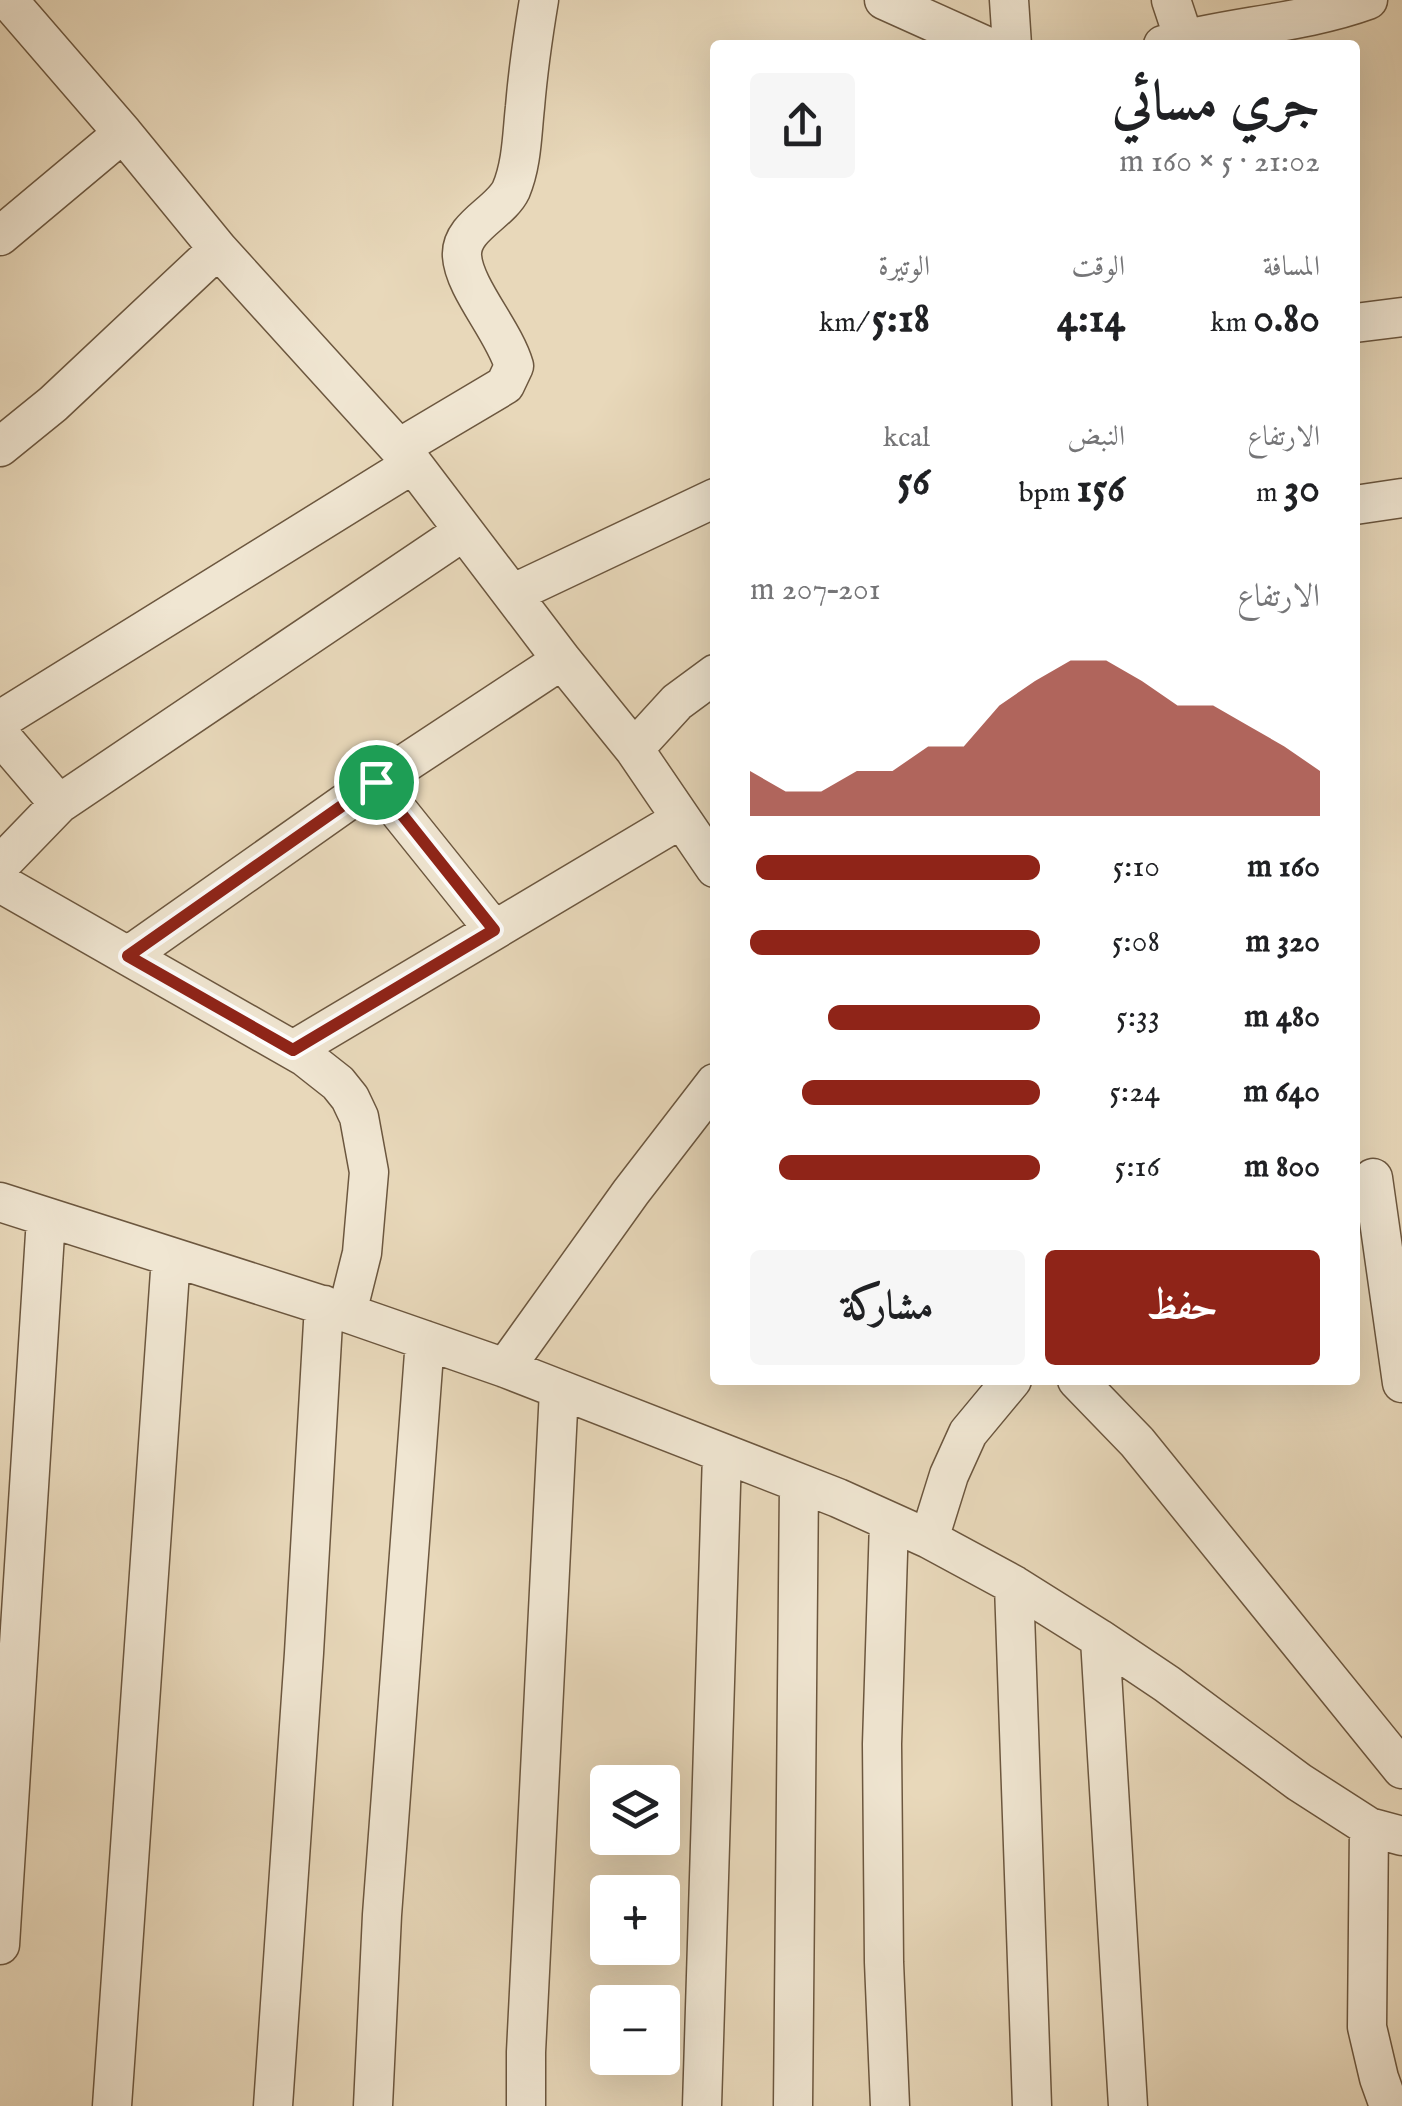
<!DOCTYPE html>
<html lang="ar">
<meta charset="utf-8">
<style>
:root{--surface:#fff;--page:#f6f6f6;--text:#202124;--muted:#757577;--accent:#8f2418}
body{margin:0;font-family:"IM FELL English",Amiri,serif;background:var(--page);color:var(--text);direction:rtl;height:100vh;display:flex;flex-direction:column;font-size:38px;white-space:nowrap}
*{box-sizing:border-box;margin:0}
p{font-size:32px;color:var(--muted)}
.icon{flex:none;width:55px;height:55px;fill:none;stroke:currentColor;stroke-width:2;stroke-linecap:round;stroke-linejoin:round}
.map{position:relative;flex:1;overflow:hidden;direction:ltr}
.panel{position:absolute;left:710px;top:40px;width:650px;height:1345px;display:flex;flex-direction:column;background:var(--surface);border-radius:10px;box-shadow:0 10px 40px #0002;direction:rtl}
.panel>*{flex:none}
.controls{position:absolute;left:590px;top:1765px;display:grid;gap:20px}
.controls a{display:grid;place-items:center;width:90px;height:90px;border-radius:10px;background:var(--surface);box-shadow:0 10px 40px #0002;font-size:50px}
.pin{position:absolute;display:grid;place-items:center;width:85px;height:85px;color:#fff;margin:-42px;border:5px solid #fff;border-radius:50%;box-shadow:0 2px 10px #0007}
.round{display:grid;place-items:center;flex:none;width:105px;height:105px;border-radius:10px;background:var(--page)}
.headline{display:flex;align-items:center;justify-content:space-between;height:170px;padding:0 40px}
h1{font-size:55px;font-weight:700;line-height:75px}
.figures{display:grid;grid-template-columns:repeat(3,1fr);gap:15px;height:170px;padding:10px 40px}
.figures div{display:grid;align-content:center}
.figures b{font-size:42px;font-weight:700}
.figures small{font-size:28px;font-weight:400}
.figures p{font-size:28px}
.chart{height:280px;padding:20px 40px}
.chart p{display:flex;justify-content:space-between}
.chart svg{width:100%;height:180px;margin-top:10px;fill:var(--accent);opacity:.7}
.primary-button{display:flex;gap:20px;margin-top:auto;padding:20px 40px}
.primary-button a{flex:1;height:115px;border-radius:10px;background:var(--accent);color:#fff;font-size:40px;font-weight:700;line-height:115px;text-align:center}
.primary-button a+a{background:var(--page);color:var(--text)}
ul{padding:0 40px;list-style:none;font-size:32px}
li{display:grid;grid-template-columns:160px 120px 1fr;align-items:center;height:75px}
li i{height:25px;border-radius:12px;background:var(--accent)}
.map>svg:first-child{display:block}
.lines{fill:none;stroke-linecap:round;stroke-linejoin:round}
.street-casing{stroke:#6c573f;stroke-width:41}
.street{stroke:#f0e6d2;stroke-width:38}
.route-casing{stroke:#fff;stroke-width:20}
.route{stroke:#8f2418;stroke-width:12}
</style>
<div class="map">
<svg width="1402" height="2106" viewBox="0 0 1402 2106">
<rect width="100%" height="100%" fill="#e8d8ba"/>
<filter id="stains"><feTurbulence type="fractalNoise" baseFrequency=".002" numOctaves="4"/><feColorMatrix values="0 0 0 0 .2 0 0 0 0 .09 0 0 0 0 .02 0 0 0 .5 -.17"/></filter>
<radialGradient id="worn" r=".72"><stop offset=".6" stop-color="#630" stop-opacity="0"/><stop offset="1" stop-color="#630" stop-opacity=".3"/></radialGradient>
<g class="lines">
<g class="street-casing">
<path id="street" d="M8,0L123,133L218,249L413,464L562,660L634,749L715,868
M884,0L984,45
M1009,0L1012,45
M1171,0L1184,39
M1163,45C1230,26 1302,24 1368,0
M0,236L123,133
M1355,323L1402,317
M0,447L53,404L218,249
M399,448L505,385L514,366C504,331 464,288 462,256C460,227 500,213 511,190C522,164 522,134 525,107C528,71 533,36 539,0
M1355,505L1402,498
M512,594L715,498
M0,720L413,464
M0,735L59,804
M634,749L677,702L715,674
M376,783L494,930
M0,865L59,804L464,531
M0,883L305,1057L338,1083L350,1098L359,1117L369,1172L362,1253L347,1313
M128,956L345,803L562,660
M293,1050L681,819
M1373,1178L1402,1383
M0,1202L347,1313L505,1368L838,1498L929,1539L1014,1585L1100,1639L1167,1684L1299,1782L1369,1827L1402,1836
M505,1368L631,1192L715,1083
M1077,1380L1137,1442L1402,1769
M889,1522L882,1744L884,1962L890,2106
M929,1539L949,1475L968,1433L1012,1380
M1014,1585L1032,2106
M1100,1639L1128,2106
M1369,1827L1367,2027L1379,2078L1389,2106
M0,1945L46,1218
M112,2106L171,1257
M273,2106L304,1653L324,1305
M373,2106L382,1915L425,1340
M526,2106V2052L559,1390
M702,2106L722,1454
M793,2106L799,1484"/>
</g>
<use href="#street" class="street"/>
</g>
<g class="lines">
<g class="route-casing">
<path id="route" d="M376,782L494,930L293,1050L128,956Z"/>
</g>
<use href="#route" class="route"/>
</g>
<rect width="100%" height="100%" filter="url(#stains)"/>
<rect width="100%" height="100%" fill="url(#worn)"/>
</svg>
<div class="controls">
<a><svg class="icon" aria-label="layers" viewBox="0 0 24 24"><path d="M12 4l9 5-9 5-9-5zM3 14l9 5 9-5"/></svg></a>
<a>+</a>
<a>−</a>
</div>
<div class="pin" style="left:376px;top:782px;background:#1e9e55"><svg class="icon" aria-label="arrive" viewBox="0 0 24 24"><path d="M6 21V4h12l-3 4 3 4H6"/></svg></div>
<section class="panel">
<div class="headline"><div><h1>جري مسائي</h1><p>21:02 · 5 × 160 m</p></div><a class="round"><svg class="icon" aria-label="share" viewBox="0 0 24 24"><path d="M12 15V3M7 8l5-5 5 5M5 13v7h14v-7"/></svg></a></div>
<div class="figures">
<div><p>المسافة</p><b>0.80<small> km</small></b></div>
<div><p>الوقت</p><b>4:14</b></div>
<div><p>الوتيرة</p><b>5:18<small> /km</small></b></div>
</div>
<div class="figures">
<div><p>الارتفاع</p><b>30<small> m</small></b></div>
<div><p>النبض</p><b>156<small> bpm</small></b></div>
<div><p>kcal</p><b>56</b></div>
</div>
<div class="chart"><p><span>الارتفاع</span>201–207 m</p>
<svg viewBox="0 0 160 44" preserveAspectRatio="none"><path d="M0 44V33L10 38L20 38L30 33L40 33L50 27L60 27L70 17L80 11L90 6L100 6L110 11L120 17L130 17L140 22L150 27L160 33V44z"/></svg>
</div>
<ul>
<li><b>160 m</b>5:10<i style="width:98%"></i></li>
<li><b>320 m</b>5:08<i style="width:100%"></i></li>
<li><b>480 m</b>5:33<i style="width:73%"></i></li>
<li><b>640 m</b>5:24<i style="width:82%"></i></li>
<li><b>800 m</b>5:16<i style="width:90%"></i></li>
</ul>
<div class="primary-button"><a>حفظ</a><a>مشاركة</a></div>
</section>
</div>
